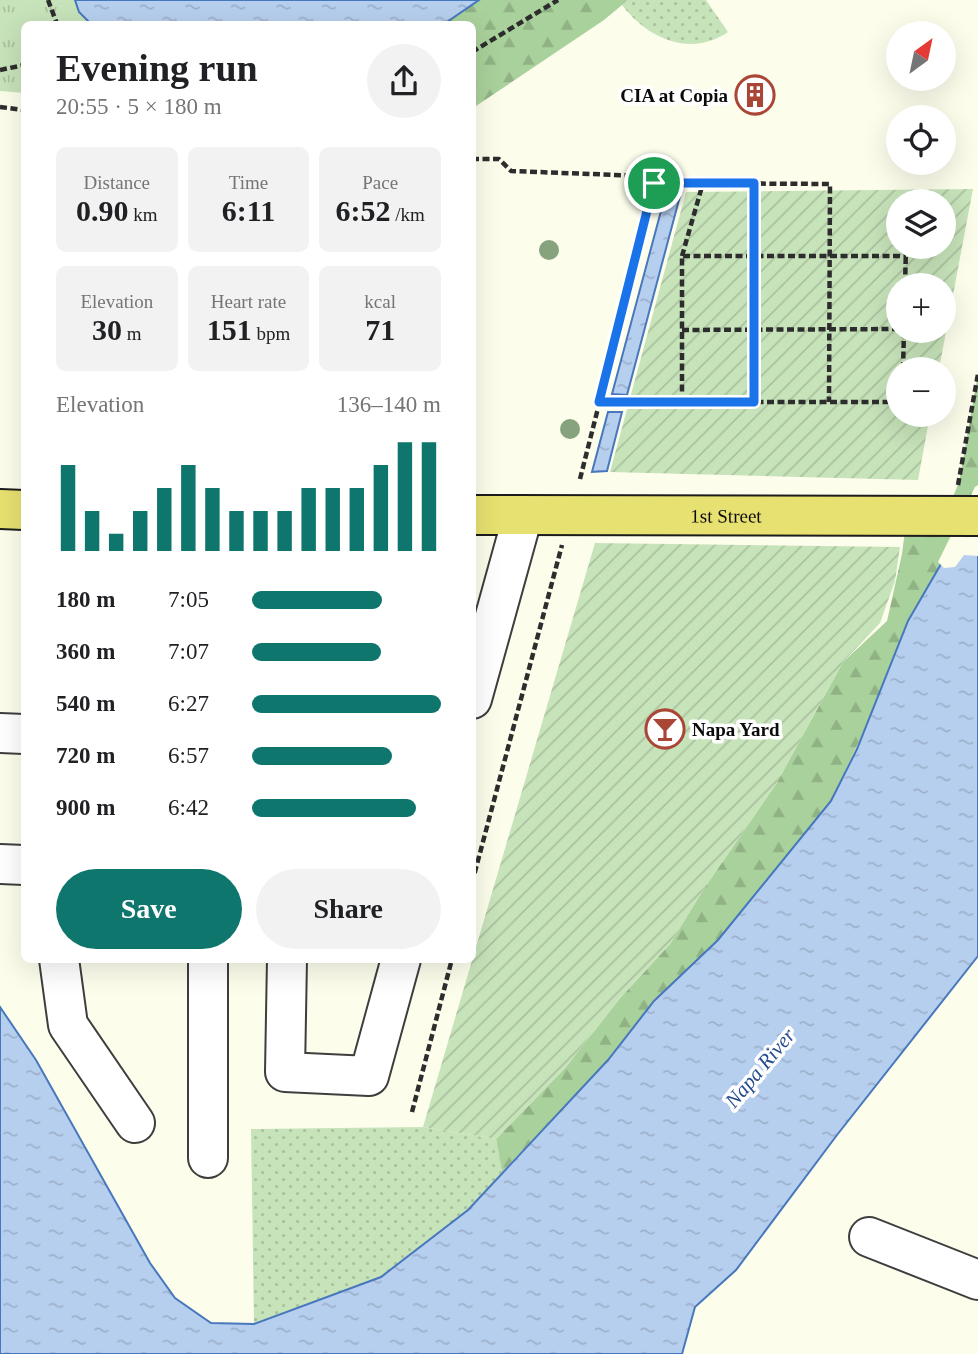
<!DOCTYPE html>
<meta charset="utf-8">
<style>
:root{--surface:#fff;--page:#f2f2f2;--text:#202124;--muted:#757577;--accent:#0f766e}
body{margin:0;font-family:Georgia,serif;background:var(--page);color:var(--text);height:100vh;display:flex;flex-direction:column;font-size:26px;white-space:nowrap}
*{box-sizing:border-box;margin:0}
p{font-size:23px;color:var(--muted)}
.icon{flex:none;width:38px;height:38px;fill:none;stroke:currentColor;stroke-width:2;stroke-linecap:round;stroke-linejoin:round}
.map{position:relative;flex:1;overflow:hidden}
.drawer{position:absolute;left:21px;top:21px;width:455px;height:942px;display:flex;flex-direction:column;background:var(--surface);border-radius:10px;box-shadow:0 7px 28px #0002}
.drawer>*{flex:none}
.needle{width:46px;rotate:33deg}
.fabs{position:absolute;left:886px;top:21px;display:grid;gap:14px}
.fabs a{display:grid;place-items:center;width:70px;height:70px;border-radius:50%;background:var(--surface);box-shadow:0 7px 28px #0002;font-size:35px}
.pin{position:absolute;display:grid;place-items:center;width:60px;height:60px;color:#fff;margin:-30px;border:4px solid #fff;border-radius:50%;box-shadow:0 2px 7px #0007}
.round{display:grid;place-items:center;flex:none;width:74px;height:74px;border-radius:37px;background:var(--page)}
.head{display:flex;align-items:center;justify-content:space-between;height:119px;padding:0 35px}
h1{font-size:38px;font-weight:600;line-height:52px}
.figures{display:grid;grid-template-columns:repeat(3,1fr);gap:10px;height:119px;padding:7px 35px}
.figures div{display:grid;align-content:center;border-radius:10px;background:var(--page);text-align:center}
.figures b{font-size:30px;font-weight:600}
.figures small{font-size:19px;font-weight:400}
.figures p{font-size:19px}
.chart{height:196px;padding:14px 35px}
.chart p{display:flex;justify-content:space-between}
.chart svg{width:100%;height:126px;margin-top:7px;stroke:var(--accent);stroke-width:6}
.action{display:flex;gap:14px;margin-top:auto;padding:14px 35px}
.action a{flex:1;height:80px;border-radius:42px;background:var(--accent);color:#fff;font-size:28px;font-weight:600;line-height:80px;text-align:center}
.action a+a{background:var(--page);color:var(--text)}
ul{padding:0 35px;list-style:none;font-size:23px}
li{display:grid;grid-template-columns:112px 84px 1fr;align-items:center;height:52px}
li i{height:18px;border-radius:9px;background:var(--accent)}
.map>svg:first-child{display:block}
.grass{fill:url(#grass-dots)}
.forest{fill:url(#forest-firs)}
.park{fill:url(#park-tufts)}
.garden{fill:url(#garden-furrows);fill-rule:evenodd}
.water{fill:url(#water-ripples);stroke:#4777bc;stroke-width:2}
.pier{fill:#fdfdec}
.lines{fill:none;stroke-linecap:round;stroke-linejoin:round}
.minor-casing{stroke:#3e3e3e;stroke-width:42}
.major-casing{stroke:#1c1c1c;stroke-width:42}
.path{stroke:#2d2d2d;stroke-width:4.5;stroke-dasharray:7 3.5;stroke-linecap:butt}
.minor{stroke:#fff;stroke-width:38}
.major{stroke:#e7e171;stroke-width:38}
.tree{fill:#86a37e}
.route-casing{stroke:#fff;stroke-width:14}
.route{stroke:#1a73e8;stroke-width:9}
.labels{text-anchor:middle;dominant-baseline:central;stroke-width:7;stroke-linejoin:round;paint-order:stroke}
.poi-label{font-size:19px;font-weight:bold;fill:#0b0b0b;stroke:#fff;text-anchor:end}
.street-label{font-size:19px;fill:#0b0b0b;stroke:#fff}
.water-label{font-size:21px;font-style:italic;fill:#254c8d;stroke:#fff}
</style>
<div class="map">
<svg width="978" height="1354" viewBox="0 0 978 1354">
<defs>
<pattern id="grass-dots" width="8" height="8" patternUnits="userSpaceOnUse" patternTransform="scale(1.75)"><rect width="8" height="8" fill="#c7e3ba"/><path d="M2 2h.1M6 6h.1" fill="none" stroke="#aac19f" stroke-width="1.8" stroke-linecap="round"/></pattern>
<pattern id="forest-firs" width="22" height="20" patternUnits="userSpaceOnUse" patternTransform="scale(1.75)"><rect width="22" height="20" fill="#a9d19b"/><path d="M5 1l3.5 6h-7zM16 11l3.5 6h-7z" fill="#90b284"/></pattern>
<pattern id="park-tufts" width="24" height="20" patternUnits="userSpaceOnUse" patternTransform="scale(1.75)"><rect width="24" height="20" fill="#c7e3ba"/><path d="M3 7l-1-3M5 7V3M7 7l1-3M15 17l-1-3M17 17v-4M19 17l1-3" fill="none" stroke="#aac19f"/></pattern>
<pattern id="garden-furrows" width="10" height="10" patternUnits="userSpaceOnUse" patternTransform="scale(1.75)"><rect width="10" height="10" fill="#c7e3ba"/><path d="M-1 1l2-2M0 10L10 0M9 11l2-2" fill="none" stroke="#aac19f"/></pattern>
<pattern id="water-ripples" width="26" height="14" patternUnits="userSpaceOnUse" patternTransform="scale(1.75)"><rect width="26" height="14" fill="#b7cfee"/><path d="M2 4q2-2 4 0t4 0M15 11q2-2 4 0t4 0" fill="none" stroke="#9cb0cb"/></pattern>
</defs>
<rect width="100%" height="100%" fill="#fdfdec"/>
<path class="grass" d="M628,0H706L728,32C690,58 647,38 622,5Z
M423,1127L496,1139L502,1172L468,1210L381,1277L254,1324L251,1129Z"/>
<path class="forest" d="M479,0H628L604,20L473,108L472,24H444Z
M978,374V488L831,801L718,940L665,991L608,1060L502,1172L496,1139L565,1068L621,997L670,944L703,890L776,784L843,662L887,621L902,554L907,515L946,514L959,482Z"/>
<path class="park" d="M0,0H75L79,12L91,24H24V93L0,91Z"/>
<path class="garden" d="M973,189L939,369H898V415H930L918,480L610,472L686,192ZM898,201H943V247H898ZM898,285H943V331H898Z
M595,543L900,547L895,581L880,623L843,662L776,784L703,890L670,944L621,997L565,1068L496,1139L423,1127Z"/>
<path class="water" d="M75,0H479L444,24H91L79,12Z
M665,196H680L627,395L612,394Z
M608,412H622L607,471L592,472Z
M978,488V956L837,1135L736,1270L695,1307L682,1354H0V1007L36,1060L150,1263L175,1298L211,1323L254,1324L381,1277L468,1210L608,1060L654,1001L718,940L831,801L857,749L908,621L941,564Z"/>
<path class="pier" d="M978,485V556L964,555L955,567L944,568L938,562L975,487Z"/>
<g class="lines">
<g class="minor-casing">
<path id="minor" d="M472,699L523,515
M0,733L24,734
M0,864L24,865
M59,959L68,1025L135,1123
M287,959L285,1072L369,1076L401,959
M208,1158V959
M869,1237L978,1280"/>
</g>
<g class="major-casing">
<g id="major">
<path d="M0,509L24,510"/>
<path id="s1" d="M472,515L978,516"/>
</g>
</g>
<path class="path" d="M48,0L57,24
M472,52L558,0
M0,70L24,65
M0,107L24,110
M472,159H499L511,171L643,176L654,183L830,184L829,402
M682,256L703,183
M905,285L906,248
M682,330L898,329
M903,369L904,331
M599,402H898
M682,402V256H906
M754,402V183
M580,479L660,164
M958,485L978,374
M472,883L562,545
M412,1112L452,959"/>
<use href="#minor" class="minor"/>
<use href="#major" class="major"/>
</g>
<g class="tree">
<circle cx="549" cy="250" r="10"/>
<circle cx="570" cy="429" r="10"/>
</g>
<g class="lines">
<g class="route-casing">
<path id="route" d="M654,183H754V402H599Z"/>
</g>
<use href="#route" class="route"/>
</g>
<defs>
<g id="building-ring" transform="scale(2.0125)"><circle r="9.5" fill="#fff" stroke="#aa4635" stroke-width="1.5"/><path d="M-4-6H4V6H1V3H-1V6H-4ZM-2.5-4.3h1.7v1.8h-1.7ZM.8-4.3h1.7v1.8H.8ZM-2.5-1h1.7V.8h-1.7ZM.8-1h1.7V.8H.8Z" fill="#aa4635"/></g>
<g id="bar-ring" transform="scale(2.0125)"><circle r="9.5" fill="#fff" stroke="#aa4635" stroke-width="1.5"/><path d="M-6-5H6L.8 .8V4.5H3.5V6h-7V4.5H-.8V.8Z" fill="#aa4635"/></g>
</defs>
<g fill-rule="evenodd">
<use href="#building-ring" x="755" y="95"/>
<use href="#bar-ring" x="665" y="729"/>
</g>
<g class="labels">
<g class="poi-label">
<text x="728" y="95">CIA at Copia</text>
<text x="692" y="729" text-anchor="start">Napa Yard</text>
</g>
<g class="street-label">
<text stroke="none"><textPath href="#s1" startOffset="254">1st Street</textPath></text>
</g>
<g class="water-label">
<text transform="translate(760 1068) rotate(-50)">Napa River</text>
</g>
</g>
</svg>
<div class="fabs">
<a><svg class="needle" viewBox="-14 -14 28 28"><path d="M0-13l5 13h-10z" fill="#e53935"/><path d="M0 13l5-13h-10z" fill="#757577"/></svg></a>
<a><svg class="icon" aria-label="locate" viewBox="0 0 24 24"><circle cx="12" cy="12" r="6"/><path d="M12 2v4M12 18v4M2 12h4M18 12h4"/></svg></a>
<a><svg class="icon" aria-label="layers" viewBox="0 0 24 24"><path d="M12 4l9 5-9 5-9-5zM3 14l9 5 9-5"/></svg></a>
<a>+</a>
<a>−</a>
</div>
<div class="pin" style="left:654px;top:183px;background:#1e9e55"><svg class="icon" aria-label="arrive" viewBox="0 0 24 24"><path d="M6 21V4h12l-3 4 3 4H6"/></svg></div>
<section class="drawer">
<div class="head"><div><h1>Evening run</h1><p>20:55 · 5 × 180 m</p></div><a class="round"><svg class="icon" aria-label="share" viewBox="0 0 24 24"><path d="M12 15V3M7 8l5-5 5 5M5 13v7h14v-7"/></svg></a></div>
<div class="figures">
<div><p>Distance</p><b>0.90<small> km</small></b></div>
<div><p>Time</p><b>6:11</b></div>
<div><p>Pace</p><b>6:52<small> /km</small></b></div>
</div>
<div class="figures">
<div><p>Elevation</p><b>30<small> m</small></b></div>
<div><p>Heart rate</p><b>151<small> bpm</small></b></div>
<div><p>kcal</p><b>71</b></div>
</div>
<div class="chart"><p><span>Elevation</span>136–140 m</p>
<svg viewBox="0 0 160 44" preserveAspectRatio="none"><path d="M5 44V14M15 44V30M25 44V38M35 44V30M45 44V22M55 44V14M65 44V22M75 44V30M85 44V30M95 44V30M105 44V22M115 44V22M125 44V22M135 44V14M145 44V6M155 44V6"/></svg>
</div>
<ul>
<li><b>180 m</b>7:05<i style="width:69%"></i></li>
<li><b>360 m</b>7:07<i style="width:68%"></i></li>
<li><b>540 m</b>6:27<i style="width:100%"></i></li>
<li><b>720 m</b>6:57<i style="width:74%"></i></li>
<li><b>900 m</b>6:42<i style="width:87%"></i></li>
</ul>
<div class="action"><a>Save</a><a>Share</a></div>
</section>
</div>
